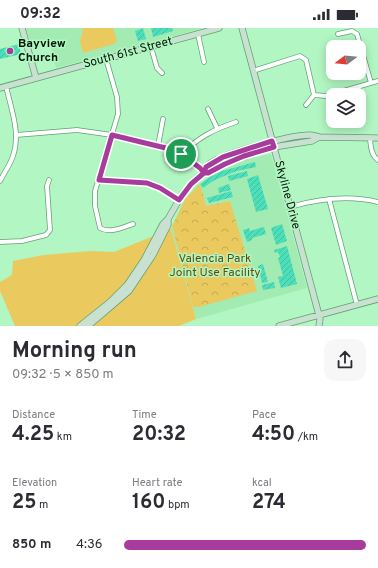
<!DOCTYPE html>
<meta charset="utf-8">
<style>
:root{--surface:#fff;--page:#f7f7f7;--text:#2b2b33;--muted:#7c7c81;--accent:#a73c9d}
body{margin:0;font-family:Overpass,sans-serif;background:var(--page);color:var(--text);height:100vh;display:flex;flex-direction:column;font-size:15px;white-space:nowrap}
*{box-sizing:border-box;margin:0}
p{font-size:13px;color:var(--muted)}
.icon{flex:none;width:22px;height:22px;fill:none;stroke:currentColor;stroke-width:2;stroke-linecap:round;stroke-linejoin:round}
.map{position:relative;height:298px;overflow:hidden}
.drawer{display:flex;flex-direction:column;background:var(--surface);flex:1}
.drawer>*{flex:none}
.needle{width:26px;rotate:254deg}
.buttons{position:absolute;left:326px;top:12px;display:grid;gap:8px}
.buttons a{display:grid;place-items:center;width:40px;height:40px;border-radius:8px;background:var(--surface);box-shadow:0 2px 10px #0003;font-size:20px}
.pin{position:absolute;display:grid;place-items:center;width:34px;height:34px;color:#fff;margin:-17px;border:2px solid #fff;border-radius:50%;box-shadow:0 1px 4px #0007}
.round{display:grid;place-items:center;flex:none;width:42px;height:42px;border-radius:12px;background:var(--page)}
.headline{display:flex;align-items:center;justify-content:space-between;height:68px;padding:0 12px}
h1{font-size:22px;font-weight:700;line-height:30px}
.metrics{display:grid;grid-template-columns:repeat(3,1fr);gap:6px;height:68px;padding:4px 12px}
.metrics div{display:grid;align-content:center}
.metrics b{font-size:20px;font-weight:700}
.metrics small{font-size:11px;font-weight:400}
.metrics p{font-size:11px}
ul{padding:0 12px;list-style:none;font-size:13px}
li{display:grid;grid-template-columns:64px 48px 1fr;align-items:center;height:30px}
li i{height:10px;border-radius:5px;background:var(--accent)}
.status{display:flex;justify-content:space-between;align-items:center;height:28px;padding:0 20px;background:var(--surface);direction:ltr}
.status svg{height:11px;fill:currentColor}
.map>svg:first-child{display:block}
.built{fill:#a2ecb4}
.grass{fill:#eac95e}
.park{fill:url(#park-crowns)}
.building{fill:url(#building-hatch)}
.lines{fill:none;stroke-linecap:round;stroke-linejoin:round}
.street-casing{stroke:#61a173;stroke-width:5.5}
.secondary-casing{stroke:#61a173;stroke-width:7}
.street{stroke:#fff;stroke-width:4}
.secondary{stroke:#c8e1d0;stroke-width:5.5}
.route-casing{stroke:#fff;stroke-width:8}
.route{stroke:#a73c9d;stroke-width:5}
.poi-dot{fill:#a73c9d;stroke:#b2f6c3;stroke-width:1.5}
.labels{text-anchor:middle;dominant-baseline:central;stroke-width:3;stroke-linejoin:round;paint-order:stroke}
.poi-label{font-size:12px;font-weight:bold;fill:#001706;stroke:#b2f6c3;text-anchor:start}
.street-label{font-size:12px;fill:#001706;stroke:#b2f6c3}
.park-label{font-size:12px;fill:#5e4c0e;stroke:#b2f6c3}
</style>
<div class="status"><b>09:32</b><svg viewBox="0 0 49 12"><path d="M0 12V9h3v3zM5 12V6h3v6zM10 12V3h3v9zM15 12V0h3v12zM26 1h20v11H26zM47 4h2v5h-2z"/></svg></div>
<div class="map">
<svg width="378" height="298" viewBox="0 0 378 298">
<defs>
<pattern id="park-crowns" width="20" height="18" patternUnits="userSpaceOnUse"><rect width="20" height="18" fill="#eac95e"/><path d="M2 6a3 3 0 1 1 6 0M12 15a3 3 0 1 1 6 0" fill="none" stroke="#c7ac50"/></pattern>
<pattern id="building-hatch" width="6" height="6" patternUnits="userSpaceOnUse"><rect width="6" height="6" fill="#4ddfb9"/><path d="M-1 1l2-2M0 6l6-6M5 7l2-2" fill="none" stroke="#41bf9e"/></pattern>
</defs>
<rect width="100%" height="100%" fill="#b2f6c3"/>
<path class="built" d="M26,0H203L56,40L49,12L31,17Z
M271,126L307,260L196,291L171,201L183,174L196,158L217,143L245,131Z"/>
<path class="grass" d="M83,0H113L117,13L114,16L83,25L80,14Z
M171,201L196,291L179,298H15L0,263V254L12,247L13,233L44,227L90,223L114,224Z"/>
<path class="park" d="M200,156L206,178L230,173L257,263L199,279H193L172,198L186,170Z"/>
<path class="building" d="M143,0L146,11L138,13L135,3Z
M151,0H172L173,3L153,9Z
M19,16L21,26L0,31V21Z
M255,134L256,139L237,143L224,148L213,153L203,160L200,156L210,149L222,143Z
M247,143L248,148L229,153L228,148Z
M258,147L268,181L256,184L247,151Z
M229,156L231,162L219,165L218,160Z
M231,163L233,169L209,175L207,170Z
M282,196L287,213L276,217L271,200Z
M264,199L266,206L252,210V212L247,214L243,202L249,200L250,203Z
M287,218L297,256L281,260L278,249L283,248L278,230L280,229L278,224L275,225L274,222Z
M263,236L268,254L262,255L258,238Z
M274,254L275,260L263,262L262,257Z"/>
<g class="lines">
<g class="street-casing">
<path id="street" d="M198,6L204,34
M338,6L352,3L357,6L371,55
M151,19L157,40L162,45
M106,31L117,69L118,86L95,163V178L100,200C110,206 123,199 133,196
M253,43L300,28L306,32L314,67L306,77
M314,67L326,68L378,53
M208,81L217,100
M16,107L77,102L112,107L174,122L187,130L200,140L204,145
M370,111C371,119 371,127 378,132
M158,118L163,91
M181,126C200,109 212,102 236,94
M99,152L147,155L160,160L179,172
M0,153C4,145 10,137 13,128C21,105 11,81 6,58
M329,171L357,277
M290,179C318,171 349,167 378,174
M0,214L22,213L46,207L50,202L47,158L49,152"/>
</g>
<g class="secondary-casing">
<path id="secondary" d="M22,0L36,50
M242,0L320,291L319,298
M0,60L219,0
M204,145C204,143 205,141 206,139C217,126 291,107 310,107C313,107 316,108 319,109L378,110
M80,298L110,274L127,257L144,232L163,196L168,191L179,172L191,156L204,145H208L225,136L244,128L274,119L312,113L319,109
M88,298L129,263L153,227L168,197V191
M279,298L378,271"/>
</g>
<use href="#street" class="street"/>
<use href="#secondary" class="secondary"/>
</g>
<g class="lines">
<g class="route-casing">
<path id="route" d="M181,126L174,122L112,107L99,152L147,155L160,160L179,172L191,156L204,145H208L225,136L244,128L274,119L272,113L223,129L206,139L204,145L200,140L181,126"/>
</g>
<use href="#route" class="route"/>
</g>
<circle class="poi-dot" cx="10" cy="23" r="4"/>
<g class="labels">
<g class="poi-label">
<text x="18" y="16">Bayview<tspan x="18" dy="14">Church</tspan></text>
</g>
<g class="street-label">
<text transform="translate(128 25) rotate(-15)">South 61st Street</text>
<text transform="translate(287 167) rotate(75)">Skyline Drive</text>
</g>
<g class="park-label">
<text x="215" y="231">Valencia Park<tspan x="215" dy="14">Joint Use Facility</tspan></text>
</g>
</g>
</svg>
<div class="buttons">
<a><svg class="needle" viewBox="-14 -14 28 28"><path d="M0-13l5 13h-10z" fill="#e53935"/><path d="M0 13l5-13h-10z" fill="#7c7c81"/></svg></a>
<a><svg class="icon" aria-label="layers" viewBox="0 0 24 24"><path d="M12 4l9 5-9 5-9-5zM3 14l9 5 9-5"/></svg></a>
</div>
<div class="pin" style="left:181px;top:126px;background:#1e9e55"><svg class="icon" aria-label="arrive" viewBox="0 0 24 24"><path d="M6 21V4h12l-3 4 3 4H6"/></svg></div>
</div>
<section class="drawer">
<div class="headline"><div><h1>Morning run</h1><p>09:32 · 5 × 850 m</p></div><a class="round"><svg class="icon" aria-label="share" viewBox="0 0 24 24"><path d="M12 15V3M7 8l5-5 5 5M5 13v7h14v-7"/></svg></a></div>
<div class="metrics">
<div><p>Distance</p><b>4.25<small> km</small></b></div>
<div><p>Time</p><b>20:32</b></div>
<div><p>Pace</p><b>4:50<small> /km</small></b></div>
</div>
<div class="metrics">
<div><p>Elevation</p><b>25<small> m</small></b></div>
<div><p>Heart rate</p><b>160<small> bpm</small></b></div>
<div><p>kcal</p><b>274</b></div>
</div>
<ul>
<li><b>850 m</b>4:36<i style="width:100%"></i></li>
</ul>
</section>
